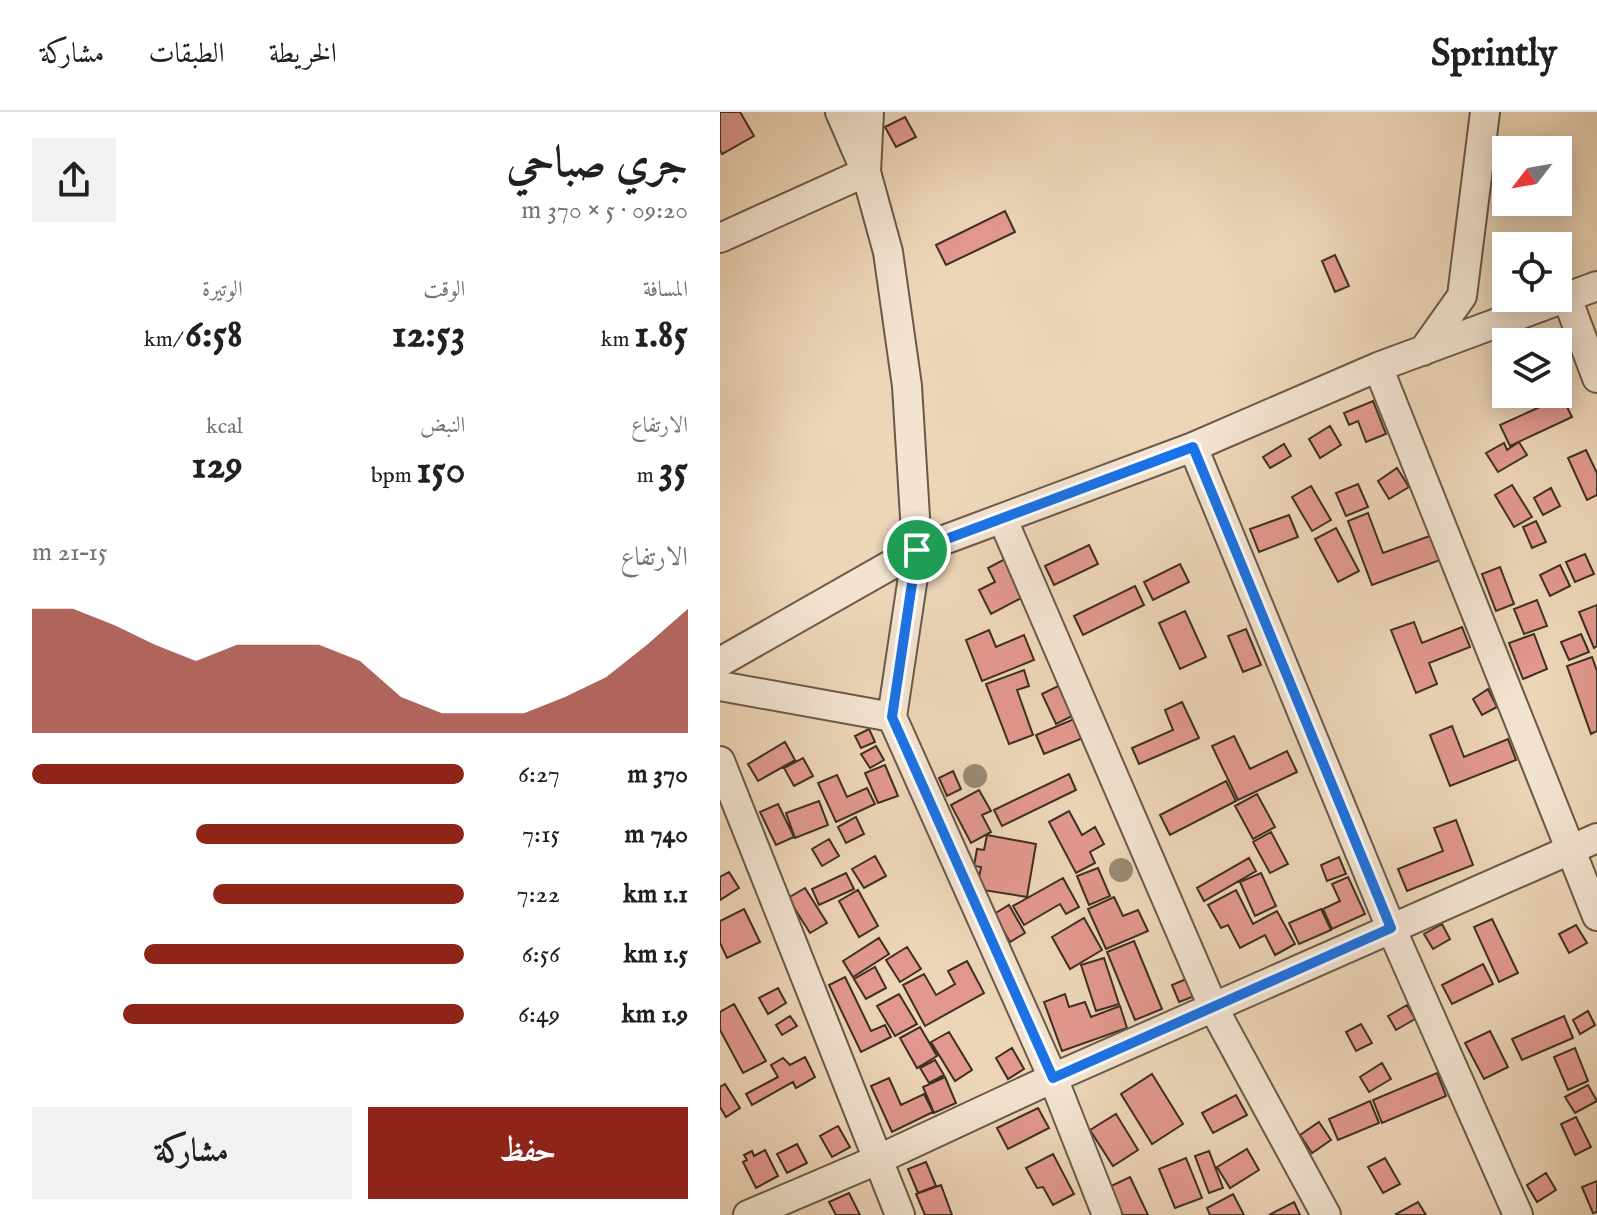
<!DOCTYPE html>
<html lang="ar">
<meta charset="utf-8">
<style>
:root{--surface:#fff;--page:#f2f2f2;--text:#202124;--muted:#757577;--line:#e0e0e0;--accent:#8f2418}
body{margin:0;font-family:"IM FELL English",Amiri,serif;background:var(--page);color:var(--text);direction:rtl;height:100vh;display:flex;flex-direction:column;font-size:30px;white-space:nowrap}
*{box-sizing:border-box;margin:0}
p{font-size:26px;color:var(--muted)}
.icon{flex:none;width:44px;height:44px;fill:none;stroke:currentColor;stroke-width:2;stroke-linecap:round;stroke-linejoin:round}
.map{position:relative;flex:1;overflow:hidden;direction:ltr}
.drawer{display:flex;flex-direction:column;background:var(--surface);width:720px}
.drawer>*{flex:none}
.needle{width:52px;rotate:239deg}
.fabs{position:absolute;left:772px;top:24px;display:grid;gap:16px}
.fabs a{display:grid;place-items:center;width:80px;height:80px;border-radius:0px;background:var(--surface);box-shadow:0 4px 20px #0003;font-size:40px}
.pin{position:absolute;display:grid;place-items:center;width:68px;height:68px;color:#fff;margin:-34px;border:4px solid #fff;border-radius:50%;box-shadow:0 2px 8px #0007}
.round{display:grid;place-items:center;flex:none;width:84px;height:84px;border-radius:0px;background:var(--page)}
.summary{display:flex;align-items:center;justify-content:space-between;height:136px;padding:0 32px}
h1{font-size:44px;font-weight:700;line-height:60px}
.stats{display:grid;grid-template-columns:repeat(3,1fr);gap:12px;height:136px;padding:8px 32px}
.stats div{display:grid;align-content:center}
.stats b{font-size:40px;font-weight:700}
.stats small{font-size:22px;font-weight:400}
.stats p{font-size:22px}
.chart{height:224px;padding:16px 32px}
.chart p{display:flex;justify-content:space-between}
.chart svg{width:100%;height:144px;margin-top:8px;fill:var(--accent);opacity:.7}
.cta{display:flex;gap:16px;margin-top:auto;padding:16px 32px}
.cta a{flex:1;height:92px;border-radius:0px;background:var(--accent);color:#fff;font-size:32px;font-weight:700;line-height:92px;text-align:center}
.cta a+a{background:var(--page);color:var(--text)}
ul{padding:0 32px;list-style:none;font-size:26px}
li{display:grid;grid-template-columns:128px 96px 1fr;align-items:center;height:60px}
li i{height:20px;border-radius:10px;background:var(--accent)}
header{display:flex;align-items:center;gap:48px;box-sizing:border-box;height:112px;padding:0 40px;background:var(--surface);border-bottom:2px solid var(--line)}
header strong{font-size:38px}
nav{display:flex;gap:44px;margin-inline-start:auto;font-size:28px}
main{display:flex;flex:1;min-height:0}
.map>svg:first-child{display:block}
.building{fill:#e2988f;stroke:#3e2f23;stroke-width:2}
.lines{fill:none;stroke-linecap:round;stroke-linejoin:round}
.minor-casing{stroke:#6a5948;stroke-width:32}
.minor{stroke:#f3e4d1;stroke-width:28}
.tree{fill:#9a8a72}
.route-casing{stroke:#fff;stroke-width:16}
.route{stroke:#1a73e8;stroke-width:10}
</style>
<header>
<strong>Sprintly</strong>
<nav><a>الخريطة</a><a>الطبقات</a><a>مشاركة</a></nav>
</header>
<main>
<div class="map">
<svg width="877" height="1103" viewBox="0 0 877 1103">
<rect width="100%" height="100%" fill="#edd6b8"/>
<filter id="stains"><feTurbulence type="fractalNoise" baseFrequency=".0025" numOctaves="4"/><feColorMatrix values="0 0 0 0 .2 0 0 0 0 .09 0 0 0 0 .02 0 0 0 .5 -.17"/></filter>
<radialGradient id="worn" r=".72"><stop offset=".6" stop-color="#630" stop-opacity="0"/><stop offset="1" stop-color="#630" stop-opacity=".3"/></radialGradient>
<path class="building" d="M0,0H20L34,24L2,42L0,38Z
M185,5L196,25L176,35L165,15Z
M285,99L295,120L226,153L216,133Z
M615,143L629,174L615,180L602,149Z
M842,285L852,305L790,334L780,313Z
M653,289L666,322L646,330L638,309L629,313L624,301Z
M610,314L621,333L600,346L589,327Z
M799,330L807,343L778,360L766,341L784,331L787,338Z
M564,332L571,344L550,356L543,345Z
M866,338L877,361V383L867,388L848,346Z
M677,356L689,375L669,387L658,369Z
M638,372L648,395L626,404L616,381Z
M792,373L812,405L794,415L775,383Z
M591,374L611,408L592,419L572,385Z
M831,376L840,394L823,403L814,386Z
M648,401L663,441L715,422L723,447L652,473L628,409Z
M569,403L578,425L539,440L530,417Z
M816,409L826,430L812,436L803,415Z
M616,416L639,459L618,470L595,427Z
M369,433L378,452L334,473L325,454Z
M865,442L874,462L855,470L846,450Z
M285,447L305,484L271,502L259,478L275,470L268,456Z
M460,452L469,470L433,488L424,470Z
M840,453L850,474L830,484L820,463Z
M780,455L794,492L776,499L762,462Z
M415,474L424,493L363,523L354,504Z
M817,488L827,514L804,522L794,497Z
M877,493V534L874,536L859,500Z
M465,499L486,545L460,557L439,511Z
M694,510L702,531L742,515L750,535L709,551L717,572L696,581L671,518Z
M526,517L541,553L523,560L508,524Z
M269,518L276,535L304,523L314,548L262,569L246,528Z
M814,522L827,557L803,567L789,531Z
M861,522L869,540L849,548L841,530Z
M872,545L877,559V619L871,622L847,554Z
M304,558L309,574L297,578L313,623L289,632L266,572Z
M340,573L354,603L336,612L322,582Z
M768,577L777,595L762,603L753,587Z
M462,590L479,626L419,652L412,636L453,618L445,598Z
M354,607L363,626L324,642L316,623Z
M732,614L744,645L788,627L796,648L730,674L710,623Z
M149,617L155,630L141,636L135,624Z
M514,624L530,657L567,639L577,660L518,688L492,634Z
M65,630L75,648L38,669L28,652Z
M156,634L164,648L150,656L141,642Z
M83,646L93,664L74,674L64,656Z
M165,653L178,684L158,691L145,661Z
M233,659L241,677L227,684L219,666Z
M349,662L356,678L282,714L274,698Z
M117,663L127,685L147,676L155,692L116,710L98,671Z
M506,669L516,689L450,723L440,703Z
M259,678L271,699L262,703L271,720L251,731L231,693Z
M537,682L555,715L533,727L515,694Z
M99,689L108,713L75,726L66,701Z
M58,692L74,725L56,733L40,700Z
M349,699L362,723L375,715L384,732L370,740L375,751L356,761L329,710Z
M136,705L144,722L126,731L118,715Z
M736,708L753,753L687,779L678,757L723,739L714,716Z
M551,720L568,752L550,761L533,730Z
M267,723L316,732L307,785L257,777L261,755L254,754L257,737L264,738Z
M109,727L119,744L102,754L92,737Z
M155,744L166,764L144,776L132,757Z
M619,745L626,762L607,769L601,753Z
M529,746L536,759L484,789L477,776Z
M378,756L390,784L369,793L357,764Z
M9,760L19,776L0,788V765Z
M126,761L134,777L99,793L92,777Z
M541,761L556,794L535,804L520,770Z
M628,765L645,802L612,817L603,797L620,789L612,772Z
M343,766L359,795L346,802L340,792L304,813L293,794Z
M85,776L107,811L90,821L68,786Z
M138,778L158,814L139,825L119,789Z
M516,778L533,812L557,799L575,832L555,843L545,823L520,836L508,813L501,816L488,793Z
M394,785L403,804L418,798L428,819L386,837L368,797Z
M289,793L305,821L290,830L274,802Z
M24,797L40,830L7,846L0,831V809Z
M601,797L611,818L579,832L569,811Z
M364,806L382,838L350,857L332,825Z
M772,807L798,861L779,870L754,815Z
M722,812L730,827L713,837L704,822Z
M856,813L867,831L849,841L839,822Z
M159,826L169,842L133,865L123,849Z
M414,829L442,897L415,908L387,840Z
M187,835L201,857L180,870L166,848Z
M384,846L399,892L376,899L361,853Z
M247,849L264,881L205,914L183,873L204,862L216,883L235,872L228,859Z
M763,852L773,872L732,892L722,873Z
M155,855L166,876L146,887L134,867Z
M473,864L480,882L459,890L452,873Z
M125,865L151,919L165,913L171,925L141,940L109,873Z
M58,876L66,891L48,902L39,886Z
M179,882L197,912L175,924L157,894Z
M345,882L349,895L365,890L371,905L400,894L407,916L342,939L324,890Z
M14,892L46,949L23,961L0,918V900Z
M687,893L695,907L676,918L668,904Z
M868,899L875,913L860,922L853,908Z
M70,904L77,914L62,923L56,913Z
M844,904L853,926L802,948L792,927Z
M641,912L652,931L636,939L626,920Z
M200,915L217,944L197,956L180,926Z
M770,919L788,955L764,967L745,931Z
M229,920L252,958L235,969L211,930Z
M292,936L304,957L288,967L276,946Z
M855,936L868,969L848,978L834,945Z
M85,945L95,965L76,976L73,970L32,993L26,982L58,965L51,953L63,946L70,953Z
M215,948L224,963L209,971L200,956Z
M662,951L671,967L649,980L640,965Z
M717,961L726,984L662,1011L653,988Z
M432,962L463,1012L432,1032L401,982Z
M225,965L236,991L214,1001L203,975Z
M169,966L181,993L204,982L213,1000L172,1020L151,974Z
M5,972L20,996L6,1005L0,995V975Z
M868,973L877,989L855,1001L845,985Z
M516,983L527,1003L493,1021L482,1001Z
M650,989L659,1011L618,1028L609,1007Z
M318,996L329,1016L288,1037L277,1016Z
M396,1002L418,1038L393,1054L370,1018Z
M856,1005L871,1035L855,1043L841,1012Z
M599,1010L611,1028L592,1041L580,1023Z
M118,1014L130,1035L112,1045L100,1024Z
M77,1032L87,1051L67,1061L57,1042Z
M527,1037L539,1058L510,1076L497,1055Z
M45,1038L58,1064L36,1076L23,1050L27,1048L24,1043L32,1039L34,1044Z
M489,1039L503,1076L489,1081L475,1044Z
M333,1042L354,1082L333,1093L323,1075L317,1076L306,1056Z
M466,1046L482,1086L455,1096L439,1057Z
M665,1046L680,1072L663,1081L648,1055Z
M206,1050L216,1074L198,1081L188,1057Z
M826,1061L836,1078L817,1090L807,1073Z
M410,1065L428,1103H403L389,1075Z
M877,1069V1100L873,1101L862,1075Z
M221,1073L232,1103H205L196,1082Z
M129,1081L140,1103H116L109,1090Z
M513,1082L524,1103H490L487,1096Z
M574,1090L580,1103H549Z
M698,1090L706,1103H677L676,1102Z"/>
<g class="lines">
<g class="minor-casing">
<path id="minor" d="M120,0L146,60L168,140L187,274L197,438L172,605
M0,126L146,60L149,0
M847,186L877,266
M703,239L742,184L765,0
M658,255L877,804
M473,335L671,816L798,1103
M283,408L494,897L606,1103
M0,550L197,438L473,335L658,255L877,174
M0,574L172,605L333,966L387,1103
M0,649L180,1103
M28,1103L157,1048L333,966L877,726"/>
</g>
<use href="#minor" class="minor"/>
</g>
<g class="tree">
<circle cx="255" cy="664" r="12"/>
<circle cx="401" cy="758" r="12"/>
</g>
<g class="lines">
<g class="route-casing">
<path id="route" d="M473,335L671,816L333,966L172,605L197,438Z"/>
</g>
<use href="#route" class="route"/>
</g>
<rect width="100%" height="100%" filter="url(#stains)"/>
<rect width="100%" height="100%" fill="url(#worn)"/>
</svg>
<div class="fabs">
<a><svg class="needle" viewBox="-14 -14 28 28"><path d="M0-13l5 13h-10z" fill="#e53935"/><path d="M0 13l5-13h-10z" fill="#757577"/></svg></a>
<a><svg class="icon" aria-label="locate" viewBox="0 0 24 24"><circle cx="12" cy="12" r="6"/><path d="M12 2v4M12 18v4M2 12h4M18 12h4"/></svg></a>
<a><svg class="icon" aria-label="layers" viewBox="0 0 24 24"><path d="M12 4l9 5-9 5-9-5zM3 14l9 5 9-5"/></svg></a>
</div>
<div class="pin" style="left:197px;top:438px;background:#1e9e55"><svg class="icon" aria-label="arrive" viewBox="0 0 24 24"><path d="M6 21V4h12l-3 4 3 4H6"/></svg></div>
</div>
<section class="drawer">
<div class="summary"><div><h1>جري صباحي</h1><p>09:20 · 5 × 370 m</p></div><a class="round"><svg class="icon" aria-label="share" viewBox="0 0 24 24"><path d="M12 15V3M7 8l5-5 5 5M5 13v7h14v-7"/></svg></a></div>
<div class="stats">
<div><p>المسافة</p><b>1.85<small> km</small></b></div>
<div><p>الوقت</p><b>12:53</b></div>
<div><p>الوتيرة</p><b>6:58<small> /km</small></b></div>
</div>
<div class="stats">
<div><p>الارتفاع</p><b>35<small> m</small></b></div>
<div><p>النبض</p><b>150<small> bpm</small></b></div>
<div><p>kcal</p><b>129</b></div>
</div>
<div class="chart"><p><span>الارتفاع</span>15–21 m</p>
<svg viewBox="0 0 160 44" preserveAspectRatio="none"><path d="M0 44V6L10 6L20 11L30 17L40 22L50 17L60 17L70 17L80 22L90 33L100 38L110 38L120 38L130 33L140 27L150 17L160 6V44z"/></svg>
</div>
<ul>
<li><b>370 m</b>6:27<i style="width:100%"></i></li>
<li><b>740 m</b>7:15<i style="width:62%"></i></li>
<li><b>1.1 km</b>7:22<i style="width:58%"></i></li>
<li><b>1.5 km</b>6:56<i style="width:74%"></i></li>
<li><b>1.9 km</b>6:49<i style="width:79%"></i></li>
</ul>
<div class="cta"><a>حفظ</a><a>مشاركة</a></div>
</section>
</main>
